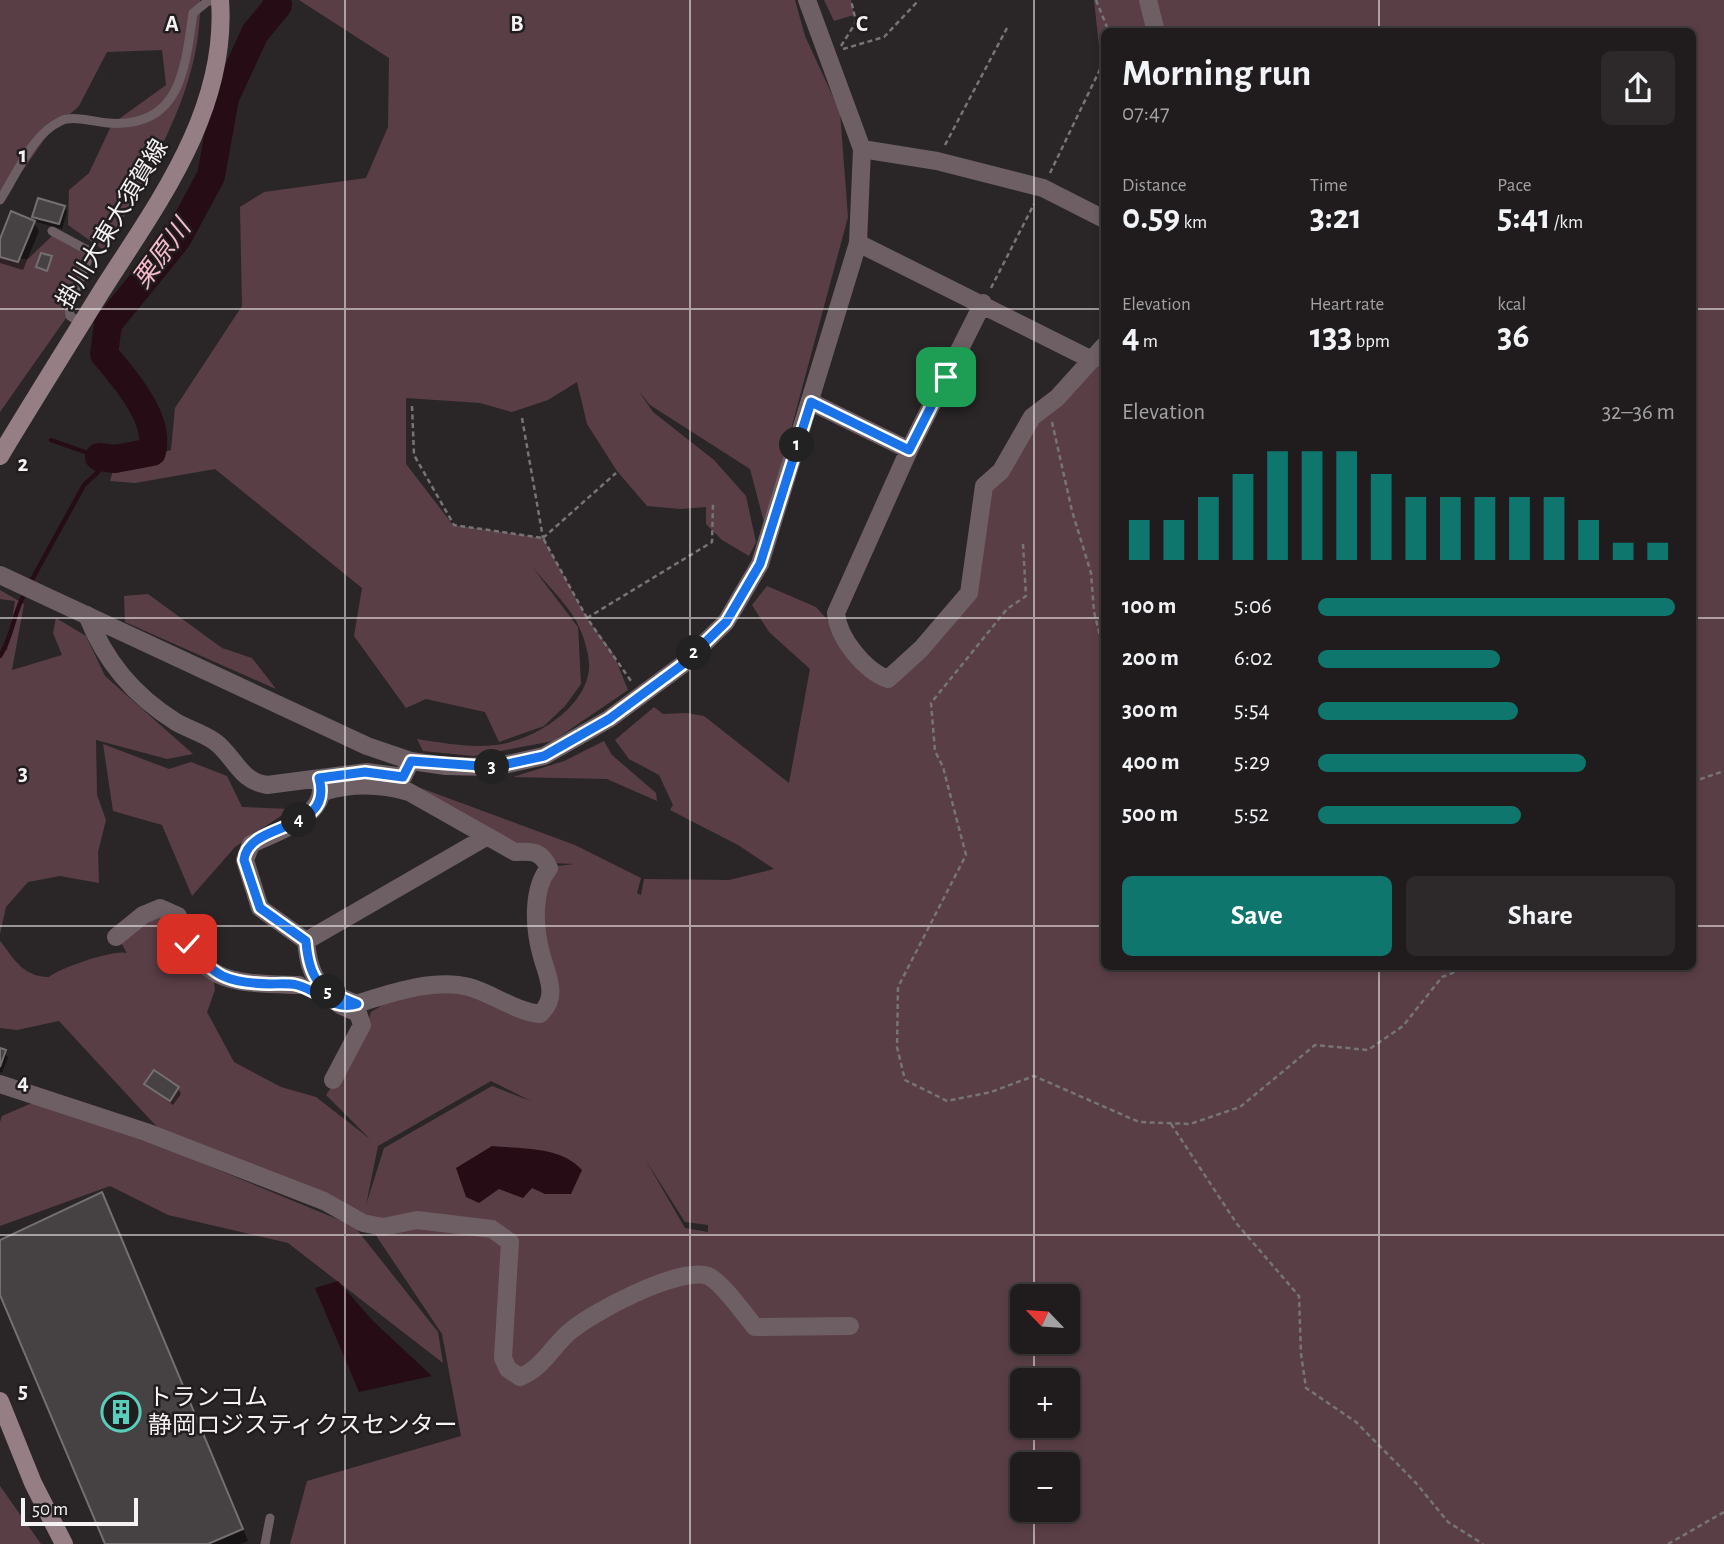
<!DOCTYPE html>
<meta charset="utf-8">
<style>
:root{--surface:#201c1d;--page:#2d292a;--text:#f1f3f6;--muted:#a2a1a4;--line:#3d3a3b;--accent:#0f766e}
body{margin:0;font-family:"Alegreya Sans","Noto Sans JP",sans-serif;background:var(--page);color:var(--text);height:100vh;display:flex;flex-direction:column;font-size:26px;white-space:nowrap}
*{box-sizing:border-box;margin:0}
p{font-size:23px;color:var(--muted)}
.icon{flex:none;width:38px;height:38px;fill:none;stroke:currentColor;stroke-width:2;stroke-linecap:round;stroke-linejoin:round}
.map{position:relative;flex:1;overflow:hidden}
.side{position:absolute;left:1101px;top:28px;width:595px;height:942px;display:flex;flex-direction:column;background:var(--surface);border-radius:10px;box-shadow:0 4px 10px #0003,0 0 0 2px var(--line)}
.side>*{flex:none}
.needle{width:46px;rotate:295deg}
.controls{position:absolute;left:1010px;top:1284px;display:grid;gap:14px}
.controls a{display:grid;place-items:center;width:70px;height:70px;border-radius:10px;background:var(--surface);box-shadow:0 4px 10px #0003,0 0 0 2px var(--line);font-size:35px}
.scale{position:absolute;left:21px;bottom:18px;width:117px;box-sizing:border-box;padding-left:7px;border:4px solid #f5f2f3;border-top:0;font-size:19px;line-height:24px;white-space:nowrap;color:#f5f2f3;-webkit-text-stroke:5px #211d1e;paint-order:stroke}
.pin{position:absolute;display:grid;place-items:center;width:60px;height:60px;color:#fff;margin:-30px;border-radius:14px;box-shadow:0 4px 10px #0006}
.km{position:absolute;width:35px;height:35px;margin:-18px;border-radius:50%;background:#222;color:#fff;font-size:19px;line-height:35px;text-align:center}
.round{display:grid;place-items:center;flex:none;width:74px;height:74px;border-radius:10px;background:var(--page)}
.headline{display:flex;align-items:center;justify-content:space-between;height:119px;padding:0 21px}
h1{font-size:38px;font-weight:700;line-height:52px}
.figures{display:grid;grid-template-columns:repeat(3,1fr);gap:10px;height:119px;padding:7px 21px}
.figures div{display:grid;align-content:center}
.figures b{font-size:35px;font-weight:700}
.figures small{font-size:19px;font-weight:400}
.figures p{font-size:19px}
.chart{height:196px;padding:14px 21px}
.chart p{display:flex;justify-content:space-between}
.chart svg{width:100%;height:126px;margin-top:7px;stroke:var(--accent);stroke-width:6}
.cta{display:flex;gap:14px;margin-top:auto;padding:14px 21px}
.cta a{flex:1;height:80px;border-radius:10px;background:var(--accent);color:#fff;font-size:28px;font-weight:700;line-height:80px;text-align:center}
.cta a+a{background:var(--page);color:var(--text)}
ul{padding:0 21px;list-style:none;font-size:23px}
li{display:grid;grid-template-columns:112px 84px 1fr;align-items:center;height:52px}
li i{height:18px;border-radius:9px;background:var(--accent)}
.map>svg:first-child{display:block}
.green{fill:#5a3e46;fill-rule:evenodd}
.water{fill:#260d15}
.shadow{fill:#0007}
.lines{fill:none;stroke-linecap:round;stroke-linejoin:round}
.stream{stroke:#260d15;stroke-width:4.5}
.river{stroke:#260d15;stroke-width:28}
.building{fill:#464142;stroke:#746f70;stroke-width:2}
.path{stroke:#777475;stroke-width:2.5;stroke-dasharray:5 3.5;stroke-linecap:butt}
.service{stroke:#6d5f63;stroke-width:9}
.minor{stroke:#6d5f63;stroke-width:18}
.tertiary{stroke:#6d5f63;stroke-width:18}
.secondary{stroke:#957e84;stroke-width:18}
.route-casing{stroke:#fff;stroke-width:14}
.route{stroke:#1a73e8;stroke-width:9}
.grid{fill:none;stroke:#f5f2f3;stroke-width:2;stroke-opacity:0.55}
.labels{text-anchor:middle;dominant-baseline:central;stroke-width:5;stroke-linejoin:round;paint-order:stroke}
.street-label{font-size:24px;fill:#f5f2f3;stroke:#211d1e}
.poi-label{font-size:24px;fill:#f5f2f3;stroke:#211d1e;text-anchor:start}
.water-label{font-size:26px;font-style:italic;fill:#f7bacb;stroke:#211d1e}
.grid-label{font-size:23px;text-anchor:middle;font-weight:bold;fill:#f5f2f3;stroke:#211d1e;stroke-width:5;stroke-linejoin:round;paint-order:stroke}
</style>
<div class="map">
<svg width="1724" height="1544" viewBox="0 0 1724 1544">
<rect width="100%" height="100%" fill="#2a2627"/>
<path class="green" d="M0,0H200C202,92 147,172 105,251L68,225L69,190L89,173L112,124L166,85L162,50L107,52L79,106L48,134L0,203Z
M299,0H795L805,36L840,112L848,217L765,526L750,469L650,405L638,390L653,412L714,460L746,496L756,542L749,556L722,540L706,524V507L680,509L647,506L617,471L587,424L577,382L548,400L512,412L480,403L406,398V464L453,525L543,538L587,618L613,653L628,690L553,741L474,756L423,751L417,739C444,743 469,748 496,745C532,741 587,708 589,668C590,657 584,637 579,627C572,608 543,581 530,564L578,627L581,684L565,706L544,726L499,742L485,712L426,699L406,708L354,636L362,588L215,469L135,483L110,481L114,467L171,450L175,408L242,306L240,207L264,192L366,178L388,127L389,58Z
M824,0H851L854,15L834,21Z
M1094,0H1724V1544H290L307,1481L461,1436L442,1334L363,1216L170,1141L59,1021L17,1030L0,1028V941C12,955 21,977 49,977C59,968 115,949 127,953L120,941L160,908L212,970L215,990L207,1012L234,1062L281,1087L316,1097L370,1139L326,1095L361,1044L371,1012L394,998L462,990L510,1013L549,1001L538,914L557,866L574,864L551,863L513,851L410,784L575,845L641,878L637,893L641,895L644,879L729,880L774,869L738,845L670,810L673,805L659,775L629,759L615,740L654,707L663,714L687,713L704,716L789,783L810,669L769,632L752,605L767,586L816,607L884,683L969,593L987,490L1034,420L1104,352V966H1692V32H1104V53L1099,46ZM491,1081L531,1101L492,1086L384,1148L366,1205L378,1146ZM645,1159L685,1222L708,1225V1232L685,1228ZM1022,1297H1068V1342H1022ZM1022,1381H1068V1426H1022ZM1022,1465H1068V1510H1022Z
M53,235L89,253L66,318L0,412V257L28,259Z
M0,590L24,604L12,670L62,655L53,633L56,618L86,636L105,676L193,754L167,759L96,740L97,795L106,820L98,852L99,883L60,876L28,882L6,907L0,934V653L7,650L15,601L0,599Z
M148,594L222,648L252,658L276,689L125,622L124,596Z
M604,741L612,755L656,793L657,801L607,779L513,777L564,761Z
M103,744L169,769L191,762L227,776L242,807L291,809L235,847L192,896L162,825L113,811Z
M32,1103L131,1134L354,1226L438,1332L443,1363L288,1243L168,1215L110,1186L0,1226V1122L2,1116Z
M0,1486L41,1544H0Z"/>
<path class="water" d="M492,1146C521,1149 561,1146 582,1170L571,1194H545L532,1188L523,1198L499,1189L479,1203L466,1197L456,1168Z
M338,1281L373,1321L432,1376L359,1392L315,1288Z"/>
<path class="shadow" d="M64,207L67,212L62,229L37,222L34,217Z
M34,223L39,231L23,270L0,263V243Z
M0,1050L8,1057L2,1073L0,1072Z
M146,1084L178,1088L181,1094L173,1105Z
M107,1205L248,1541L240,1544H107L0,1291V1242Z"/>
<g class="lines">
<path class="stream" d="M29,585L84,485L98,472L99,457L51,440
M0,656C13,636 13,613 25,593"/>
<path class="river" d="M99,457L115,459L152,452C161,419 124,378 104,354L108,324L177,239L211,176L225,98L255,33L278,5L277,0"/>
</g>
<path class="building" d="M38,198L65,206L59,224L32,217Z
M11,211L35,221L18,262L0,257V239Z
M41,253L52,256L47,271L36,267Z
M0,1048L6,1050L0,1067Z
M154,1070L179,1087L170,1101L144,1084Z
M102,1192L243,1529L208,1544H105L0,1295V1240Z"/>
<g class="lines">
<path class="path" d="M1096,0L1109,32
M841,46L856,22L851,0
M843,49L884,37L919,0
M945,145L1007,28
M1050,173L1104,61
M991,288L1034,204
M412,406L414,455L454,525L543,538L587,618L631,681
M522,418L543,538
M1052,422L1072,511L1091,573L1094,612L1104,651
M543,538L616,473
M1023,544L1026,596L1007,609L931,703L935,751L943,767L966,855L898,987L897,1047L905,1080L947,1101L991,1092L1034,1076L1139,1122L1190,1124L1240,1107L1315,1045L1368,1050L1403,1026L1442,977L1471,966
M587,618L712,542L713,503
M1692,782L1724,771
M1171,1124L1237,1224L1299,1296L1301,1354L1306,1388L1356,1422L1416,1483L1448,1522L1483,1544
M1668,1544L1724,1512"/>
<path class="service" d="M0,200C17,174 32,134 61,121C73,115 95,122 108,123C181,129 185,68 193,13L208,1H220
M52,231L91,252L69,307L70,316L82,323
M265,1544L270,1518"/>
<path class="minor" d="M1148,0L1156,32
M862,149L937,161L1043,188L1104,219
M858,243L1092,360
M983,303L909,450L836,613C838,638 865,671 888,679L921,649L969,593L984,486L1001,471L1032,417L1057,398L1104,346
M811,402L909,450
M87,615C105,661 133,695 176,722C188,729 203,733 214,741C235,756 239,781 267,785L367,772L403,777L411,761
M323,792C352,783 381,784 409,792L515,852C533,851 541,851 549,868C532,889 534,927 541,953C546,974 560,996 540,1014C514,1011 494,994 469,987C430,977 384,996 346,1007
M116,937L143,915L160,908L178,916C196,986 237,983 299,985
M306,941L260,908L245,860L251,844C276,832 330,816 320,781
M357,1004C320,990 310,982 306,941L486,837
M333,1080L362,1025L358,1013L340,1005
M0,1084L146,1132L324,1201L363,1223L383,1227L417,1220L492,1229L510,1242L503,1358L508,1369L520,1377C541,1369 551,1349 567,1334C589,1313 680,1266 708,1276C721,1281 745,1315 755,1327L850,1326"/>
<path class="tertiary" d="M0,575L367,746L411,761L446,766L494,767L544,756L609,719L682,665L726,622L760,564L858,243L862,149L807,0"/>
<path class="secondary" d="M0,456C33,401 67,347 101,292C157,204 228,111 220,0
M0,1401L33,1483L64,1544"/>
</g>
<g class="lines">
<g class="route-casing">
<path id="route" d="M187,944C215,977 227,983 270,984C279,984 289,983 297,985C319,990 331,1011 357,1004C320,990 309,981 306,941L260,908L244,860C248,820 335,834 319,778L365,772L403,777L411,761L494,767L544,756L609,719L682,665L726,622L760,564L811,402L909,450L946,377"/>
</g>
<use href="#route" class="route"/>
</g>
<path class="grid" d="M345,0V1544M690,0V1544M1034,0V1297M1379,0V32M0,309H1104M1692,309H1724M0,618H1104M1692,618H1724M0,926H1104M1692,926H1724M1379,966V1544M0,1235H1724M1034,1342V1381M1034,1426V1465M1034,1510V1544"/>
<defs>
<g id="building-ring" transform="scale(2.0125)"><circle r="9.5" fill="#211d1e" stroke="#5bcebb" stroke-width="1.5"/><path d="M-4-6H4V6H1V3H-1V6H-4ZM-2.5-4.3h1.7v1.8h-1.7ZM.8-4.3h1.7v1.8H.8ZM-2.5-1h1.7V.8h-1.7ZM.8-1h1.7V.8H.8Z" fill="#5bcebb"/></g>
</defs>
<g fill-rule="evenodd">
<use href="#building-ring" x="121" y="1412"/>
</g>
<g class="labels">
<g class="street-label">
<text transform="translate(113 224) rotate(-59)">掛川大東大須賀線</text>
</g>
<g class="poi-label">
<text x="148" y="1398">トランコム<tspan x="148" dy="28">静岡ロジスティクスセンター</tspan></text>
</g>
<g class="water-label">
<text transform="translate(162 254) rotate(-54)">栗原川</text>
</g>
</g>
<g class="grid-label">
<text x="172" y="31">A</text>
<text x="517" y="31">B</text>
<text x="862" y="31">C</text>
<text x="23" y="162">1</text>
<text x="23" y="471">2</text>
<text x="23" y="780">3</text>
<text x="23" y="1089">4</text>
<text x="23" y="1398">5</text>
</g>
</svg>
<div class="controls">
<a><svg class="needle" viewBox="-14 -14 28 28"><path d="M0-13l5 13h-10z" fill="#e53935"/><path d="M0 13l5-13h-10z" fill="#a2a1a4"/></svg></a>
<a>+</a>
<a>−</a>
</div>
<div class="scale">50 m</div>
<div class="pin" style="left:946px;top:377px;background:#1e9e55"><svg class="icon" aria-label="arrive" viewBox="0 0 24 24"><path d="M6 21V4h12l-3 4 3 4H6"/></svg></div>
<div class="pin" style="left:187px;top:944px;background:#d93025"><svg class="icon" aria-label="check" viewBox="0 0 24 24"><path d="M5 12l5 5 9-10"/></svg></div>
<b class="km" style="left:797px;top:445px">1</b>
<b class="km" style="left:694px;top:653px">2</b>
<b class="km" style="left:492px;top:767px">3</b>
<b class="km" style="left:299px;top:820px">4</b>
<b class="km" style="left:328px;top:992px">5</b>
<section class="side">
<div class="headline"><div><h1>Morning run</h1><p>07:47</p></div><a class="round"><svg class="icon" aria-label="share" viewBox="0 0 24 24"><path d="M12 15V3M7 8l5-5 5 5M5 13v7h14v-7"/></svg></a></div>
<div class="figures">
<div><p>Distance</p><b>0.59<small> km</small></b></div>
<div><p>Time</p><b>3:21</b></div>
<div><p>Pace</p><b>5:41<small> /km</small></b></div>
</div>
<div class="figures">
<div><p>Elevation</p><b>4<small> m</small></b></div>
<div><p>Heart rate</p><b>133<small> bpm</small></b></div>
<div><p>kcal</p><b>36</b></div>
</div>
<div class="chart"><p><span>Elevation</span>32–36 m</p>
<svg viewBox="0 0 160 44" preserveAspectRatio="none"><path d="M5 44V30M15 44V30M25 44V22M35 44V14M45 44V6M55 44V6M65 44V6M75 44V14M85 44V22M95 44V22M105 44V22M115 44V22M125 44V22M135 44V30M145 44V38M155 44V38"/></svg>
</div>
<ul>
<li><b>100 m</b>5:06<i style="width:100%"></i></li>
<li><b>200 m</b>6:02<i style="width:51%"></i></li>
<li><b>300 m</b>5:54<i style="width:56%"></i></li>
<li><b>400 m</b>5:29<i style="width:75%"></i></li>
<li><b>500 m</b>5:52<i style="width:57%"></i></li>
</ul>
<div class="cta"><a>Save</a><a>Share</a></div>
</section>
</div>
